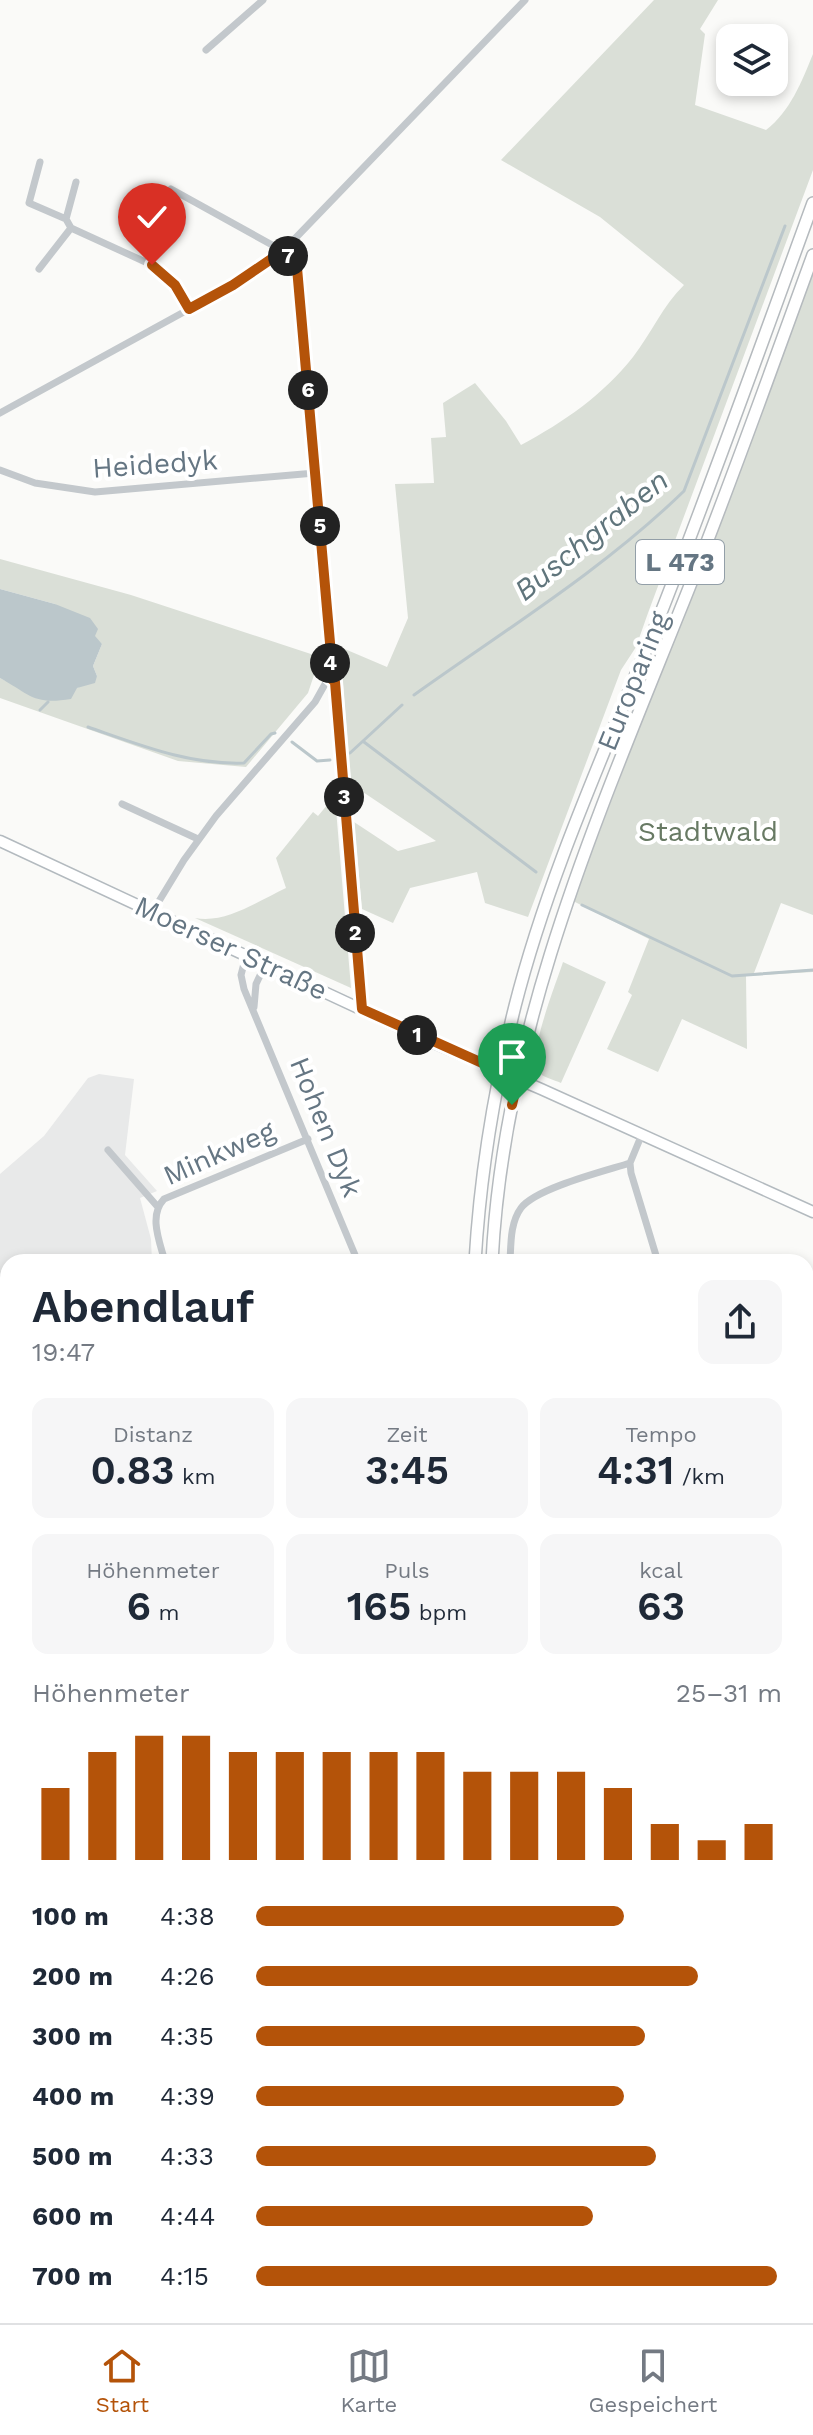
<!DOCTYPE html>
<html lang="de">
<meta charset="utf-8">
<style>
:root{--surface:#fff;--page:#f6f6f7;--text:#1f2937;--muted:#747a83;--line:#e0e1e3;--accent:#b45309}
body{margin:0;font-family:"Work Sans",sans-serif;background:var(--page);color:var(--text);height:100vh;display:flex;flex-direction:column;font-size:30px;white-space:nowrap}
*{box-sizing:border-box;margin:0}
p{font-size:26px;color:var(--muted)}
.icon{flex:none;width:44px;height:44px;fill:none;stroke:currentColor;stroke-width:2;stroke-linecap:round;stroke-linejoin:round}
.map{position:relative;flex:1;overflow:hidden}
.panel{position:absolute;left:0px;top:1254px;width:814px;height:1070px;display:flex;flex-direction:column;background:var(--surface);border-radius:24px 24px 0 0;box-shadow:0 4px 12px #0003}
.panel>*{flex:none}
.fabs{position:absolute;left:716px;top:24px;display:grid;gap:16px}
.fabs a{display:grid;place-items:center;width:72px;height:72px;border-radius:16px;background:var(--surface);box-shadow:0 4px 12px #0003;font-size:40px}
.pin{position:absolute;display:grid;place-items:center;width:68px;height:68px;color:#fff;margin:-82px -34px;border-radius:50% 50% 50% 0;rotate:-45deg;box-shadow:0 0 8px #0007}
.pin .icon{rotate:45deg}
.km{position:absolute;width:40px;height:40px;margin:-20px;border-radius:50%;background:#222;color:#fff;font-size:22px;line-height:40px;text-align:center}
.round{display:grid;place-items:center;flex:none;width:84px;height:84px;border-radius:16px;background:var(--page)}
.summary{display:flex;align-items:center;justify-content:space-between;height:136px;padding:0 32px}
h1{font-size:44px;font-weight:600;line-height:60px}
.metrics{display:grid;grid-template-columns:repeat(3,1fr);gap:12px;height:136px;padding:8px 32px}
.metrics div{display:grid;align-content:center;border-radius:16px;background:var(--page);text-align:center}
.metrics b{font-size:40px;font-weight:600}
.metrics small{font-size:22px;font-weight:400}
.metrics p{font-size:22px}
.chart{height:224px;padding:16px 32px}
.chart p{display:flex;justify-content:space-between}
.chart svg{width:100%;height:144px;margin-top:8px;stroke:var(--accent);stroke-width:6}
ul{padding:0 32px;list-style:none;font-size:26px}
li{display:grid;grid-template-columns:128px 96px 1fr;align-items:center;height:60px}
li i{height:20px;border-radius:10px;background:var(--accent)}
.tabs{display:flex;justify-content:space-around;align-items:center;height:112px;border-top:2px solid var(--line);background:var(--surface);font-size:22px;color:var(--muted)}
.tabs a{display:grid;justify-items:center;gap:4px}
.tabs .current{color:var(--accent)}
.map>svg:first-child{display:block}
.built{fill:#e8e9e9}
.green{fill:#dadfd7}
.water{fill:#bbc7cb}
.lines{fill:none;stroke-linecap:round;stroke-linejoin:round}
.stream{stroke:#bbc7cb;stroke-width:3}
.secondary-casing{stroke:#b3babf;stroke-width:13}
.primary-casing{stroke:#b5babe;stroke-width:14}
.minor{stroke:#c3c8cc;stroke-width:7}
.secondary{stroke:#fff;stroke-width:10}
.primary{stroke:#fff;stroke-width:11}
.route-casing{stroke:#fff;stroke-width:16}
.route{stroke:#b45309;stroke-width:10}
.labels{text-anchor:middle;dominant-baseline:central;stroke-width:8;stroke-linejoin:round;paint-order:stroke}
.shield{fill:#fff;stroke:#939fa8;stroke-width:2}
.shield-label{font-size:26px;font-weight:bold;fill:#657683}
.street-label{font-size:28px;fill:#657683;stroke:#fff}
.park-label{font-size:28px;fill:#687a64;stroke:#fff}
.water-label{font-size:30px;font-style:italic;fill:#60757c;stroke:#fff}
</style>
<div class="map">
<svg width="813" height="2323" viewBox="0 0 813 2323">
<rect width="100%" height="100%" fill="#fafaf8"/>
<path class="built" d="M99,1074L134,1079L125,1155L157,1191L140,1198L151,1239L152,1262H8V1504L0,1505V1174L44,1136L88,1078Z"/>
<path class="green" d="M654,0H718L700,29L705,34L695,105L766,130C790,112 802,81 813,54V170L648,613L636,647L621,670L528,917L485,903L477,872L410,888L393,923L362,909L354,822L398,851L436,841L351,784L340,647L387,667L408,618L395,484L434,483L431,438L446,437L443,403L475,383L506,421L521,445C564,422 603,395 633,357C651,334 663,305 684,285L600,217L501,160Z
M813,273V915L781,903L754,973L813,969V972L746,976L747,1049L682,1019L658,1072L607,1049L632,995L628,992L649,939L573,901Z
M0,559L131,595L320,657L308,693L246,767L178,761L0,698V678L6,681L77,688L97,676L93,666L102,644L55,604L0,589Z
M328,804L336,809L351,988L195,918C226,924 258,901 286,888L276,858L313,812L318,816Z
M563,962L606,982L561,1083C554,1080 543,1077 538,1072C526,1058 557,981 563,962Z
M806,1411L813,1428V1633L806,1636Z
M813,1647V1752L806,1730V1650Z
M0,1994L8,1996V2316H210L161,2323H0Z
M606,2316H726L729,2323H606Z
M769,2316H805L807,2323H771Z"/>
<path class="water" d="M0,589L55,604L90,618L98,629L95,636L102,644L93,666L97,676L95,683L77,688L71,699C33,705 31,695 0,678Z"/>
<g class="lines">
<path class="stream" d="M414,695C505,630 604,569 684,491L785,226
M40,710L48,702
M88,727C140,745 189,765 244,763L271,734L275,733
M292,742L317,761L330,760
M364,742L536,872
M350,753L402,705
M582,905L732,976L813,970
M0,1491L8,1490"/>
<g class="secondary-casing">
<path id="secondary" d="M0,841L427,1040L541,1089L813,1212"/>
</g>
<g class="primary-casing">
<path id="primary" d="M475,1262C480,1176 494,1090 515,1006C550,868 612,737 664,605C716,472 764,337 813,203
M492,1262C503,1033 595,822 679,613C727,495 769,375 813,255
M740,2316L743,2323
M753,2316L756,2323"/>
</g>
<path class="minor" d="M206,50L263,0
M40,162L29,203L66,219L71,228
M66,219L76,182
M39,269L71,228L152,265L175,285L189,309
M0,413L233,285L283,251L525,0
M0,470L35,483L95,492L315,473
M329,677L335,682L362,1009
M122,804L198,839
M153,911L184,860L216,816L315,702L329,677L331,654L297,268L283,251L171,189
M246,956L241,975L244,989L358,1262
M254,1007L256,984L265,965
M642,1134L630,1163L631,1173L658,1262
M108,1150L157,1206
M165,1262C160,1242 148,1216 164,1199L308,1139
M510,1262C511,1244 510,1223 521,1208C536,1188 605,1171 630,1163
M806,1367L813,1364
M0,1573L8,1572
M806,1644L813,1642
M806,1751L813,1773
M0,1869L8,1871
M806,1884L813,1881
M604,2323V2316"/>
<use href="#secondary" class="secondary"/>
<use href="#primary" class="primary"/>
</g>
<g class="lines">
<g class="route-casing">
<path id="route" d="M152,265L175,285L189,309L233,285L283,251L297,268L331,654L329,677L335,682L362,1009L518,1079L512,1105"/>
</g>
<use href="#route" class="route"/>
</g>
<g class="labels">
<rect class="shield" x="636" y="540" width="88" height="44" rx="6"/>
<g class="shield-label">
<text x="680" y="562">L 473</text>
</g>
<g class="street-label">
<text transform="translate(155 464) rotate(-4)">Heidedyk</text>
<text transform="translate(633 681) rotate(-68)">Europaring</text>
<text transform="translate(231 948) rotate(25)">Moerser Straße</text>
<text transform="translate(326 1127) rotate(68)">Hohen Dyk</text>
<text transform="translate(219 1153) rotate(-24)">Minkweg</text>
</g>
<g class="park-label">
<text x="708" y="831">Stadtwald</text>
</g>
<g class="water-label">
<text transform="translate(591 535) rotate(-39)">Buschgraben</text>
</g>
</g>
</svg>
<div class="fabs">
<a><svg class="icon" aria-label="layers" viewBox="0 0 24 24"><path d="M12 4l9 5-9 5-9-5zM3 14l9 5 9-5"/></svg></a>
</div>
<div class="pin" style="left:512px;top:1105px;background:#1e9e55"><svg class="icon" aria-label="arrive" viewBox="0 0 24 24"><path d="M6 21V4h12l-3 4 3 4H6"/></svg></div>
<div class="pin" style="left:152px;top:265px;background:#d93025"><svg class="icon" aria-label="check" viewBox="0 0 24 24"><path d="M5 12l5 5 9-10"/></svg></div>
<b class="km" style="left:417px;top:1035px">1</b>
<b class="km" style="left:355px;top:933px">2</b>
<b class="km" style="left:344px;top:797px">3</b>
<b class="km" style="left:330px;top:663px">4</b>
<b class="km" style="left:320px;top:526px">5</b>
<b class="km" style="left:308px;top:390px">6</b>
<b class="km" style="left:288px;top:256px">7</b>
<section class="panel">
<div class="summary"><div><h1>Abendlauf</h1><p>19:47</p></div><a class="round"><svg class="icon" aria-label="share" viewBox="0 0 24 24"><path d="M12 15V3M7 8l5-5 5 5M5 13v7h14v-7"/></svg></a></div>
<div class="metrics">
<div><p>Distanz</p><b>0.83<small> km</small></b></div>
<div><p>Zeit</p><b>3:45</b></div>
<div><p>Tempo</p><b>4:31<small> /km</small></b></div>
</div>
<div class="metrics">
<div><p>Höhenmeter</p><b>6<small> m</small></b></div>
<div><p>Puls</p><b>165<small> bpm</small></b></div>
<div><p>kcal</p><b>63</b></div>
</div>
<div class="chart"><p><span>Höhenmeter</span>25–31 m</p>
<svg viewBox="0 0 160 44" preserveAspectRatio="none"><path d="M5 44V22M15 44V11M25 44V6M35 44V6M45 44V11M55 44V11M65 44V11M75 44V11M85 44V11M95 44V17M105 44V17M115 44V17M125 44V22M135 44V33M145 44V38M155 44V33"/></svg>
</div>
<ul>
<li><b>100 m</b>4:38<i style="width:70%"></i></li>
<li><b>200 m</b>4:26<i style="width:84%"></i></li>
<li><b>300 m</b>4:35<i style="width:74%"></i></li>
<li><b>400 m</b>4:39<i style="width:70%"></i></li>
<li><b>500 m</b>4:33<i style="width:76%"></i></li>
<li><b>600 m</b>4:44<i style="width:64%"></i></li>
<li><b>700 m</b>4:15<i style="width:99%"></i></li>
</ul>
</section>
</div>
<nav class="tabs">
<a class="current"><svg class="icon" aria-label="home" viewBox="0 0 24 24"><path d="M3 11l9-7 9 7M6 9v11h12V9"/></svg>Start</a>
<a><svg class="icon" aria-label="map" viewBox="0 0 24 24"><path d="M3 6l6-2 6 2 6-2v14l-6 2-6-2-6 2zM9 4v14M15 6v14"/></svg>Karte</a>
<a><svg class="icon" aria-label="saved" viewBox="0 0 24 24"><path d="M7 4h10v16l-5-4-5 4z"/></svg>Gespeichert</a>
</nav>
